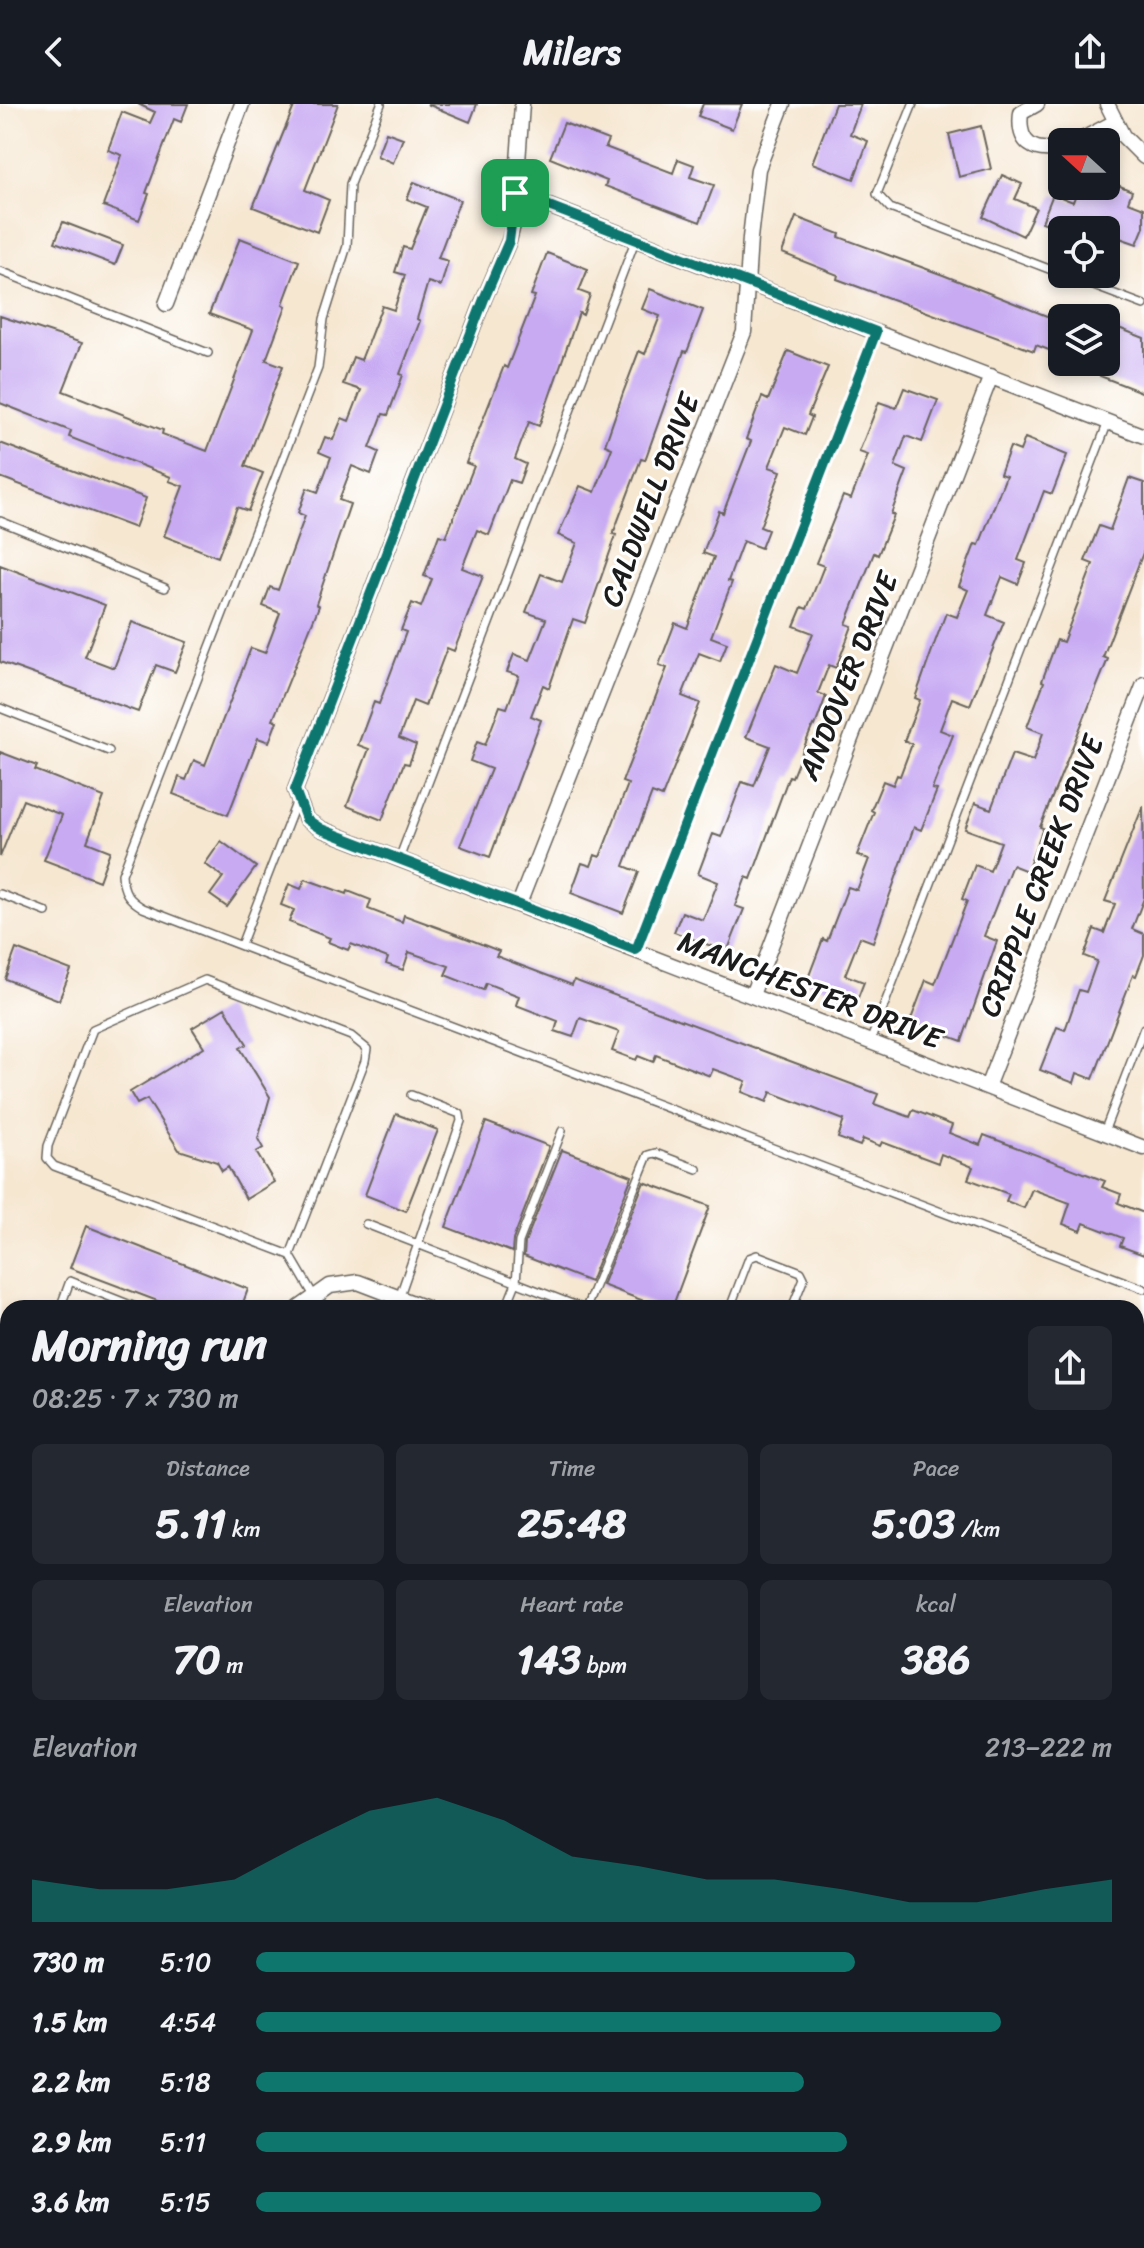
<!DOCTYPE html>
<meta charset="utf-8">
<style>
:root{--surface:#171b24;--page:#242831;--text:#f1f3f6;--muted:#9ea1a6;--accent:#0f766e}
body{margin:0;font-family:Sriracha,sans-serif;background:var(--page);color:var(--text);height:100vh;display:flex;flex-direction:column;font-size:30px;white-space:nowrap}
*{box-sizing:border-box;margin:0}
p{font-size:26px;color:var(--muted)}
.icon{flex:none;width:44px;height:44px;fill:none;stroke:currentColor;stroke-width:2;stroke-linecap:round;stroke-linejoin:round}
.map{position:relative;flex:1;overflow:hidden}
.drawer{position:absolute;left:0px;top:1196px;width:1144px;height:948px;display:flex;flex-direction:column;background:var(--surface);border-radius:24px 24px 0 0;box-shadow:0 4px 12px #0003}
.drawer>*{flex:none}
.needle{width:52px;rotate:291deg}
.tools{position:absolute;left:1048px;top:24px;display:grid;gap:16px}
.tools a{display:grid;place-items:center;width:72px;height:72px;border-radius:12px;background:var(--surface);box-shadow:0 4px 12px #0003;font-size:40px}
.pin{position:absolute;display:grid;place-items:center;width:68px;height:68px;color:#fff;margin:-34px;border-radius:16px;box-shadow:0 4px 12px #0006}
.round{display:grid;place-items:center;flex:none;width:84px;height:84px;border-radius:12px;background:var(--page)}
.head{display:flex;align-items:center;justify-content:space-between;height:136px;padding:0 32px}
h1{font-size:44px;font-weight:700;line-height:60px}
.stats{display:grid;grid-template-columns:repeat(3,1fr);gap:12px;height:136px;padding:8px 32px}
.stats div{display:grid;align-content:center;border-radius:12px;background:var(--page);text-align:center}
.stats b{font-size:40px;font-weight:700}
.stats small{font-size:22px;font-weight:400}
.stats p{font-size:22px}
.chart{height:224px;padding:16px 32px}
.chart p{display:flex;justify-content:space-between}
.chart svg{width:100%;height:144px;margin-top:8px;fill:var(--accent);opacity:.7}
ul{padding:0 32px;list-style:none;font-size:26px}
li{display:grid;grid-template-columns:128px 96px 1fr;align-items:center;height:60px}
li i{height:20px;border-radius:10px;background:var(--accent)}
header{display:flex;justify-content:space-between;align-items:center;height:104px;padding:0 32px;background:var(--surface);font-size:36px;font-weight:700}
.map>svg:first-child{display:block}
.building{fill:#c8aaf3}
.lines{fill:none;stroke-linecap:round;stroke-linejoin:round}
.service-casing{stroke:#68635b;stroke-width:10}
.minor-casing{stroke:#68635b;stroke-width:17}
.tertiary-casing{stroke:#68635b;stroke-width:21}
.service{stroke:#fff;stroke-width:7}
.minor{stroke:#fff;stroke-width:14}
.tertiary{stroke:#fff;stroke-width:18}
.route-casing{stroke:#fff;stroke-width:16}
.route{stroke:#0f766e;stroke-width:10}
.labels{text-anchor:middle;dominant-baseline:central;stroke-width:6;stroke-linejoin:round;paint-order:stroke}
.street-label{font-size:30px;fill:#1c1c1c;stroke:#fff}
</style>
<header><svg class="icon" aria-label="back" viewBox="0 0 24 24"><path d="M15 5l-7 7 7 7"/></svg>Milers<svg class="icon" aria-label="share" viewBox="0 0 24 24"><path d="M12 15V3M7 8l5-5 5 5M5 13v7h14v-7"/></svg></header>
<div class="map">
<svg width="1144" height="2144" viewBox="0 0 1144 2144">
<rect width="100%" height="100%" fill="#fff"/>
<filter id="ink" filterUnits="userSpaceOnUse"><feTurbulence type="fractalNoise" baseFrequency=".0125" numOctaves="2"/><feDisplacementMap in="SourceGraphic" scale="16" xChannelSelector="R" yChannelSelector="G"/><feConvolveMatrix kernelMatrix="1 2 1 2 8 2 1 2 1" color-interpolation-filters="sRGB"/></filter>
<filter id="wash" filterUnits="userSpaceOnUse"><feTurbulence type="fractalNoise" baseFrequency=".006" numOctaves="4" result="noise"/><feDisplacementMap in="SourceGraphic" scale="32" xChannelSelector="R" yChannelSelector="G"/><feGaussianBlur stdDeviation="1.8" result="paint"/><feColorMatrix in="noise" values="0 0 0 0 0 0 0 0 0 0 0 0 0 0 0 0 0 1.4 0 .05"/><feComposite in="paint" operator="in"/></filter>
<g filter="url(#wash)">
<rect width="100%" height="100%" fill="#f6e7d1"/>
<g id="blocks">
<path class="building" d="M138,0H188L181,18L174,15L146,89L149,90L139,116L103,102L122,51L108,46L122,8L150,19L155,8Z
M295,0H338L305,86L329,96L317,128L253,103Z
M427,0H477L470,18Z
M703,0H742L732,25L698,12Z
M835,0H861L850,30L868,37L854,75L812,59Z
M564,19L608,36L605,43L673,69L678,55L694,61L690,73L714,81L700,118L605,82L607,77L550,54Z
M981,22L991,65L959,73L949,30Z
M386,28L403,34L393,59L377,52Z
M1002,71L1022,80L1015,95L1036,104L1023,132L983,113Z
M414,78L460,96L438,154L448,157L441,182L428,178L417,215L420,217L400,270L403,271L388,311L383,310L370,344L379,348L371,370L352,362L339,396L350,400L316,500L319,502L273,616L277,617L269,638L258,634L228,711L173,690L179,673L186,676L194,656L205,661L251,544L265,549L280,509L263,502L270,483L278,486L305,412L298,409L307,384L318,388L331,353L319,348L325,333L333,336L342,314L349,317L361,286L343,280L353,253L361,256L382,202L394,206L405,171L395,168L403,143L410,145L427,103L407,95Z
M1113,79L1132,87L1128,98L1144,104V123L1137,140L1117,133L1119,126L1092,115L1088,126H1063L1042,118L1053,90L1073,98L1079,82H1091L1109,89Z
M796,113L840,130L839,133L943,171L1062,218V251L1036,241L1034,247L837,175L838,171L782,149Z
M63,118L123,141L115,161L55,138Z
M240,134L299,157L283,200L286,202L266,256L283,262L245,362L263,369L248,407L237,403L218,453L164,432L183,382L169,377L171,373L69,333L71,327L0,299V212L82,239L63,287L163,326L162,330L207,347L253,226L209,210Z
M547,149L588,165L579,187L590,191L583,211L579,209L539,322L529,318L515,355L526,360L519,379L510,376L489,431L477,426L462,464L483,472L454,547L447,544L425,602L413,597L399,634L416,641L409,660L404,659L382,716L347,702L369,645L358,641L374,598L379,600L406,528L401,526L412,499L421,503L432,475L424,472L439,431L446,433L474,362L466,359L504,262L507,264L535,192L531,191Z
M650,185L703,206L687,248L684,247L645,356L641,355L613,430L616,431L585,519L573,515L549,584L543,581L531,612L541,616L490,753L460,742L491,665L470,657L477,638L485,641L500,602L507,604L519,572L507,568L514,550L530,556L546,515L526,508L541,470L562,478L577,439L558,431L580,382L595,388L612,344L605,341L623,289L639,247L645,250L660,212L642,205Z
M1106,219L1144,234V289L1100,272L1106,258Z
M788,247L828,263L808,311L812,313L805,331L785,323L769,363L781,367L760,423L768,426L761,444L743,437L728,477L732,478L711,533L727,539L720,557L699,549L682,592L700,599L662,693L652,689L624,762L639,768L623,809L571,789L582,759L591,762L595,751L600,753L628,680L622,678L667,564L659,561L675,519L687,524L714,453L703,449L719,407L723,409L751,337L746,335L762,293L768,296Z
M904,284L938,296L922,338L906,332L895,362L907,367L891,410L894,411L878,451L874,449L846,520L852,522L836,564L829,561L818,589L826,592L815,622L813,621L792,673L789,672L751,775L746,773L735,802L744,805L727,848L674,828L682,808L703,816L718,778L698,770L713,730L721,733L742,678L754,682L770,642L746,633L776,560L797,569L813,529L794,522L802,503L807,505L824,462L816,459L843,392L851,395L868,351L859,348L879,298L896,304Z
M1025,334L1067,351L1052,390L1044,387L1018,456L1026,459L1018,480L1002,473L987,511L1004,518L970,601L952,594L940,626L953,631L932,685L937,686L921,726L914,723L873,838L860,833L845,871L864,878L857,896L807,877L823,835L827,837L848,783L857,786L869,755L857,751L874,708L871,706L883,677L893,681L897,671L900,672L912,640L904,637L920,596L915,594L935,538L946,509L957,513L968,486L959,482L975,440L979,441L1006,372L1000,370L1010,343L1020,347Z
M0,339L146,394L135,424L0,373Z
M1129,374L1144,379V446L1103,553L1108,555L1040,723L1043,724L1027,767L1012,761L984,832L997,837L962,937L910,918L926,876L935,880L967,797L962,795L975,761L990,767L1001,738L965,725L975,699L991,705L1012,650L1033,657L1043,629L1027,623L1044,578L1042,577L1057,536L1063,538L1093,460L1085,457L1099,422L1110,426Z
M0,461L105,501L85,553L114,564L132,518L187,538L175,568L156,561L138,608L0,558Z
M0,648L37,662L35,666L104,693L87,738L110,747L99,777L44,756L62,711L23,696L0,753Z
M1143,702L1144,794L1132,825L1144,830V851L1136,872L1133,871L1093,975L1077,969L1074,979L1040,966L1057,923L1065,926L1079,886L1086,888L1097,857L1084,852L1094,825L1104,829L1115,800L1105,797Z
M221,737L256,763L227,803L210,791L223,773L205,760Z
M305,775L347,790L348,787L371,796L368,805L402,818L404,811L461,832L499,847L496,852L572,881L574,876L878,990L874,1000L910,1013L913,1006L952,1021L949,1029L980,1041L984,1031L1105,1077L1102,1083L1121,1090L1118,1099L1144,1109V1151L1120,1142L1123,1134L1084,1119L1081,1127L1063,1120L1070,1099L1032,1085L1024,1104L1006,1097L1009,1090L968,1075L973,1063L941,1050L938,1059L882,1038L880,1042L863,1035L860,1042L838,1034L844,1016L771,988L767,998L742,988L746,977L713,965L710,972L656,951L653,958L638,952L636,956L612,947L619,928L580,914L573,933L555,927L558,917L516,901L519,892L486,879L483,886L445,871L449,862L409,848L403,866L386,860L388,854L351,840L348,846L328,838L330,834L289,818L294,806L281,801L289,780L301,785Z
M16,845L71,866L59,896L5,875Z
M225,904L247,940L240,944L270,993L258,1035L263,1044L256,1048L274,1078L246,1095L228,1063L222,1067L217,1058L179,1046L147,995L137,1000L130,988L204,943L192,924Z
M396,1010L438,1026L406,1107L365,1091Z
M486,1018L549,1042L513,1136L512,1148L446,1123Z
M562,1046L632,1072L590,1178L524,1152L525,1139Z
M644,1078L710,1102L672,1204H662L602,1181Z
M86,1122L248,1185L241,1204H176L70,1164Z"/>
</g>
</g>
<g filter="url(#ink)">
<use href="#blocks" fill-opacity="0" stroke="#68635b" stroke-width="2"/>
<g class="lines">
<g class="service-casing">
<path id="service" d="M381,0L350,80L347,142L324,215L318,264L122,770C123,788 128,795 143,804L283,858L1144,1185
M913,0L877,90L890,104L1062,170
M0,167L208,249
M1062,170L1144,201
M0,417L165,484
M0,604L109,647
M399,755L635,137
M0,790L46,808
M241,841L296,699
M636,846L875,229
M870,938L1108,318
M1104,1028L1144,924
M366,1120L582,1204
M290,1151L365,957L367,945L351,932L205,876L93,925L48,1042L47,1054L54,1062L290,1151L314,1192
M399,1194L461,1017L460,1010L411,991
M60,1204L70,1177L138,1204
M506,1204L516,1179L519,1138L562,1027
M586,1204L648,1051L655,1049L697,1065
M730,1204L749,1154L757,1151L801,1168L804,1174L792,1204
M1043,1204H1050
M1136,1237L1144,1240
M0,1483L8,1486
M0,1531L8,1534
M0,1778L8,1759
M1136,1951L1144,1931
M226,2136L237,2144
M45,2144L49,2136
M183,2144L190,2136
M700,2144L703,2136
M934,2144L937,2136
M1059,2144L1062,2136"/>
</g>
<g class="minor-casing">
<path id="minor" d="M522,0L514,117L509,137L484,195L295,686L306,715L321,725L1144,1044
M1037,0L1021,9C1017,40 1034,50 1062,43
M1107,0L1123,32L1144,53
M1077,38L1115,18
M515,89L1144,332
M166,200L242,0
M519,800L744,228L750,134L758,65L783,0
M752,891L991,272
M987,983L1144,580
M299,1204L330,1182L358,1178L426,1204
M0,1965L8,1941
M656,2144L659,2136"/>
</g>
<g class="tertiary-casing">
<path id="tertiary" d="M0,2116L8,2118
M67,2136L82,2144"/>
</g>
<use href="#service" class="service"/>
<use href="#minor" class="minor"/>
<use href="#tertiary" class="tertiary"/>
</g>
</g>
<g class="lines" filter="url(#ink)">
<g class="route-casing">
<path id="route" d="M515,89L876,228L636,846L321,725L306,715L295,686L484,195L509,137Z"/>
</g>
<use href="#route" class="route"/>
</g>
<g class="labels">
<g class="street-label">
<text transform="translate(650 396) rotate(-69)">CALDWELL DRIVE</text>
<text transform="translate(848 572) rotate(-68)">ANDOVER DRIVE</text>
<text transform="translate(1041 772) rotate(-69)">CRIPPLE CREEK DRIVE</text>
<text transform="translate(810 886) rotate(21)">MANCHESTER DRIVE</text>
</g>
</g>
</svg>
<div class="tools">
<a><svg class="needle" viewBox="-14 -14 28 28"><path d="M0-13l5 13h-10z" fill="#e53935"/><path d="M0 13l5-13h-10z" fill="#9ea1a6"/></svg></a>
<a><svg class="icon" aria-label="locate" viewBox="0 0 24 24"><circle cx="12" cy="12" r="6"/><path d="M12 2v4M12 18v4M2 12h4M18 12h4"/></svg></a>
<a><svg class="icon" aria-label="layers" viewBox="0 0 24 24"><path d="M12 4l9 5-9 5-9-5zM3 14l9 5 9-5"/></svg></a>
</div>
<div class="pin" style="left:515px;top:89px;background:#1e9e55"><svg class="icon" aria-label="arrive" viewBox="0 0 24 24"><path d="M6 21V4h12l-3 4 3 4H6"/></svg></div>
<section class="drawer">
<div class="head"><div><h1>Morning run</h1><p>08:25 · 7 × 730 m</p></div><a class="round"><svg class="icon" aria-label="share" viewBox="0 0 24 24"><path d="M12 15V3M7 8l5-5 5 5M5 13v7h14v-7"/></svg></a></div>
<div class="stats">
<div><p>Distance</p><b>5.11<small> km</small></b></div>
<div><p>Time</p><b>25:48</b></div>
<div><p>Pace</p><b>5:03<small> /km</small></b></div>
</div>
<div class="stats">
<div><p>Elevation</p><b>70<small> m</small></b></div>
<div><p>Heart rate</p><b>143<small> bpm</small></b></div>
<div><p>kcal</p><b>386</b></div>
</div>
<div class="chart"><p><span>Elevation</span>213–222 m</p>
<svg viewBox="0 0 160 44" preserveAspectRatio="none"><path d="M0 44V31L10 34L20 34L30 31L40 20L50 10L60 6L70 13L80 24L90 27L100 31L110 31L120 34L130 38L140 38L150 34L160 31V44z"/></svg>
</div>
<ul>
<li><b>730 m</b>5:10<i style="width:70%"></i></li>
<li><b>1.5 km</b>4:54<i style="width:87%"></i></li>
<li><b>2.2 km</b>5:18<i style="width:64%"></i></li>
<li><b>2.9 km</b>5:11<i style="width:69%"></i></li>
<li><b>3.6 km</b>5:15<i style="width:66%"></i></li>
</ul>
</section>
</div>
